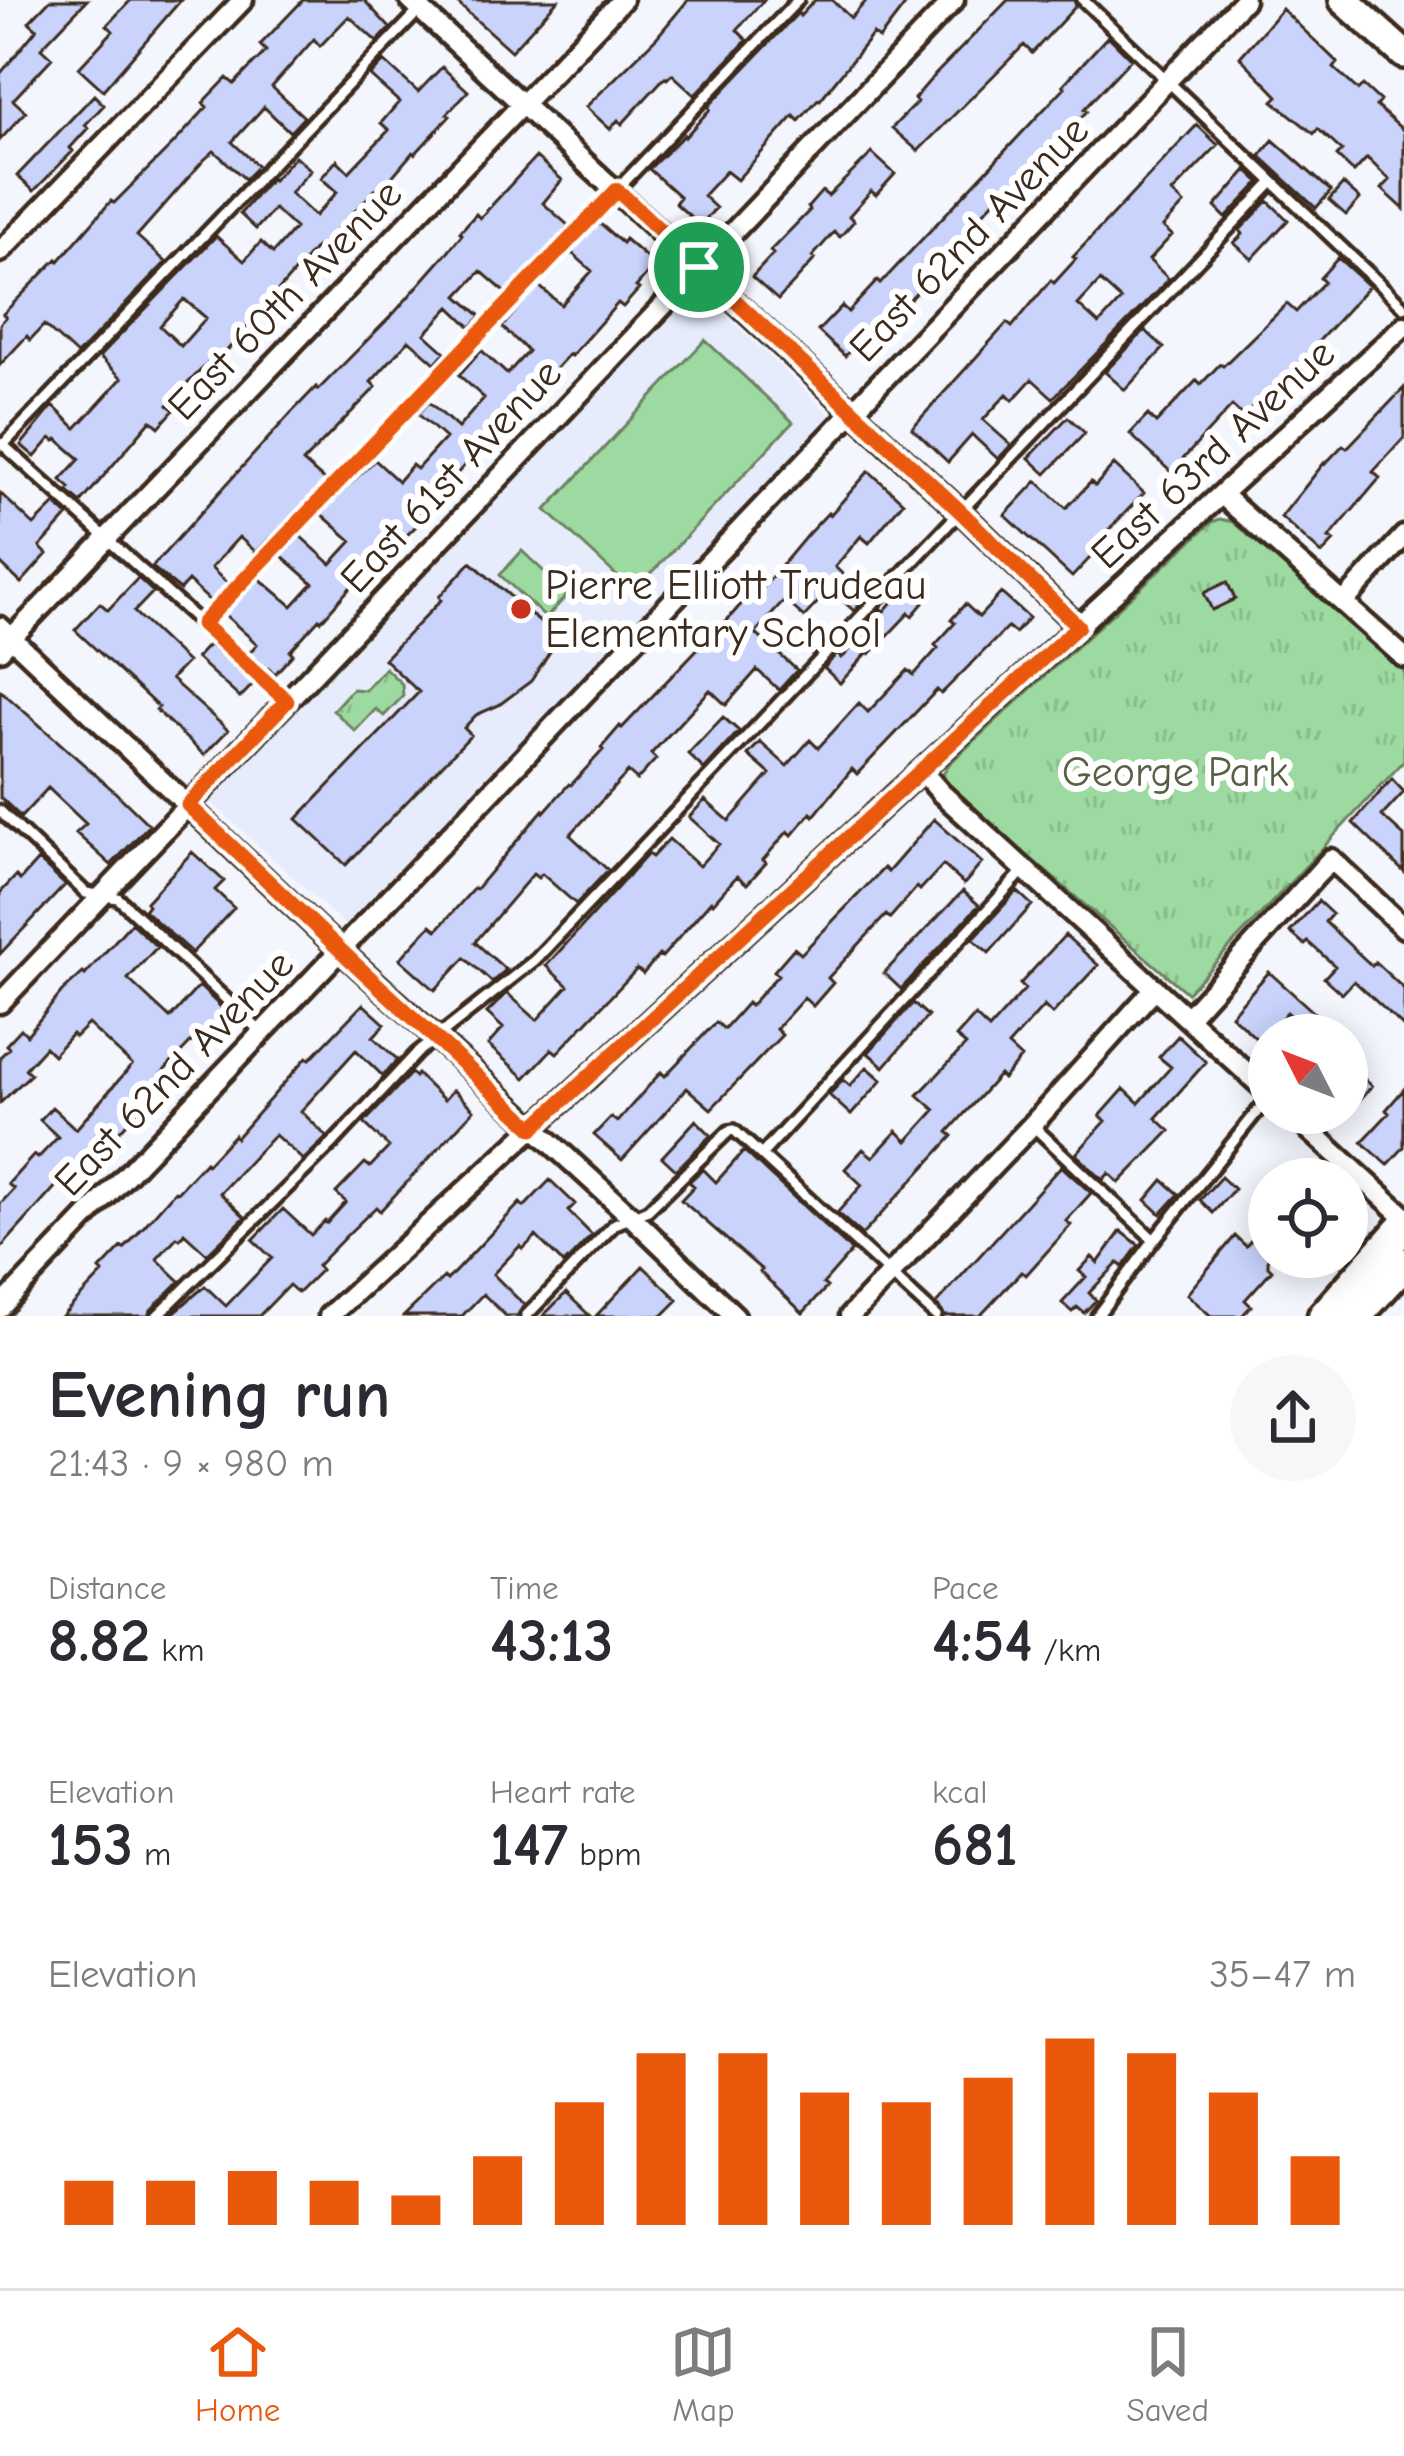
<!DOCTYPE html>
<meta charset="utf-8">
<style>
:root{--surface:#fff;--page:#f7f7f7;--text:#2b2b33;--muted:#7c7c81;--line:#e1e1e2;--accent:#ea580c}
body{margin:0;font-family:"Comic Neue",sans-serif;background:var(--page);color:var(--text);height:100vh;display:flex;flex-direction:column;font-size:45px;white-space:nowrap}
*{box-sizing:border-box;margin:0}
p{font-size:39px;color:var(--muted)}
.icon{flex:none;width:66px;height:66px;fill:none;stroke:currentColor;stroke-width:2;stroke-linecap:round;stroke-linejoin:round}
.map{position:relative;height:1316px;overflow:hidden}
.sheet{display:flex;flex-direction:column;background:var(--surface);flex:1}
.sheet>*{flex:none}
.needle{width:78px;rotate:312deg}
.controls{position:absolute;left:1248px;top:1014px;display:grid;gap:24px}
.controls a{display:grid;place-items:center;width:120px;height:120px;border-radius:50%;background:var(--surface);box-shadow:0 6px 30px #0003;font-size:60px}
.pin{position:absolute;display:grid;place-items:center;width:102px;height:102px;color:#fff;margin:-51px;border:6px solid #fff;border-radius:50%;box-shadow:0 3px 12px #0007}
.round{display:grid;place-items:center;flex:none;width:126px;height:126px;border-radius:63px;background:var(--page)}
.overview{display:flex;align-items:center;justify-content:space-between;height:204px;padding:0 48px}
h1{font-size:66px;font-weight:800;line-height:90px}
.stats{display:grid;grid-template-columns:repeat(3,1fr);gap:18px;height:204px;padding:12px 48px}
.stats div{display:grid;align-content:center}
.stats b{font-size:60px;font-weight:800}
.stats small{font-size:33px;font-weight:400}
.stats p{font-size:33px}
.chart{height:336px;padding:24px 48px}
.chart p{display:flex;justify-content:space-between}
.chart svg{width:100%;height:216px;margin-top:12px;stroke:var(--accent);stroke-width:6}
.tab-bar{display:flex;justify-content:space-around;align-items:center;height:168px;border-top:3px solid var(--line);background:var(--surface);font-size:33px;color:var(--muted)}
.tab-bar a{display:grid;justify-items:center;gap:6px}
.tab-bar .current{color:var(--accent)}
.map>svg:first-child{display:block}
.built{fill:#e7ecfd}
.grass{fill:#9ddaa1;stroke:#6c8260;stroke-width:3}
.park{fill:url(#park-tufts);stroke:#6c8260;stroke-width:3}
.building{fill:#c9d3fb;stroke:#3b2a1e;stroke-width:3;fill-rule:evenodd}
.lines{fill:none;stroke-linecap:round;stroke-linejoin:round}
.lane-casing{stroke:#3b2a1e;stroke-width:18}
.street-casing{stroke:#3b2a1e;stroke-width:27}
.secondary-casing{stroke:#3b2a1e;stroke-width:36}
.primary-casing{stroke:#3b2a1e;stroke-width:39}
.lane{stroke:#fff;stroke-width:9}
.street{stroke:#fff;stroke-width:18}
.secondary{stroke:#fff;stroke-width:27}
.primary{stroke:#fff;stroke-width:30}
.route-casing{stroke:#fff;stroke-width:24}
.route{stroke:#ea580c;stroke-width:15}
.poi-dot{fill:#c8321e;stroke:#fff;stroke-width:4.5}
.labels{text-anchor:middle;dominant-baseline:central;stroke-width:12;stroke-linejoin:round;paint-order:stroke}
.street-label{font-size:42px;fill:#3b2a1e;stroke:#fff}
.poi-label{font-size:42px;fill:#3b2a1e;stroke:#fff;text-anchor:start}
.park-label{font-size:42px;fill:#585f45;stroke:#fff}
</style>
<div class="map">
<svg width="1404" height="1316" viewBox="0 0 1404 1316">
<defs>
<pattern id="park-tufts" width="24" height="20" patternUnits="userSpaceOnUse" patternTransform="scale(3)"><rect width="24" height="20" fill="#9ddaa1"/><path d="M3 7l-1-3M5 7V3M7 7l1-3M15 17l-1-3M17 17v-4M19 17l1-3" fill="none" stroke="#88bb8a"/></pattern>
</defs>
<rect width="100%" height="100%" fill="#f4f6fe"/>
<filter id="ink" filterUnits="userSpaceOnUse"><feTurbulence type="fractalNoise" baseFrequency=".00833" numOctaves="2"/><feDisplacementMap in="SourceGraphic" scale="24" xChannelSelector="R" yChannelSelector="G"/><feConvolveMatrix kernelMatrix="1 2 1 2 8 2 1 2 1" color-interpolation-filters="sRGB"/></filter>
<g filter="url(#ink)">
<path class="built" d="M692,283L834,418L350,930L209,800Z"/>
<path class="grass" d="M705,340L793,422L634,592L546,510Z
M522,551L568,594L546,618L500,575Z"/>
<path class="park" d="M1220,519L1233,522L1404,669V761L1187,993L949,788L943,774L949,764L1212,522Z
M385,668L402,684L403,696L384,716L376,709L355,731L333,710L352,689L365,690Z"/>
<path class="building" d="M50,0H87L41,48L52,58L13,100L26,112L0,140V74L37,29L29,22Z
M131,0H181L103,90L79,68L113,31L107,25Z
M303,0H364L390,28L377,42L349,16L320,46L314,39L272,87L304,117L290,132L264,107L232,142L258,166L245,179L214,151L204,160L137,236L166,262L77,355L44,325L30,340L27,336L0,365V324L6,317L3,314L57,259L59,261L111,201L114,203L175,142L207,107L203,103L227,78L234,84L266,51L260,45Z
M454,0H558L511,51Z
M688,0H764L737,30L747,40L695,95L672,74L667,79L665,77L622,124L618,120L610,129L586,107L657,37Z
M815,0H832L851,18L867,0H909L879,39L873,34L820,100L818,99L799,121L794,116L737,180L726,171L703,196L716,208L700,225L675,203L680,197L649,169L684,135L685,137L710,109L708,107L798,13L800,16Z
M1008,0H1074L1076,6L1032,53L1024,45L918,151L892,128L917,102L914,99L932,78Z
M1282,9L1338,63L1334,68L1358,90L1363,85L1380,101L1376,106L1404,131V209L1382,189L1390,180L1367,158L1354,172L1337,156L1342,151L1318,129L1314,134L1273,101L1278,96L1240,57Z
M1108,36L1131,59L1084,109L1087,111L1050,152L1010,194L1005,189L960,238L964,241L909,300L890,319L884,313L845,356L818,331L842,306L848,312L877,281L880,284L1065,87L1063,85Z
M384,61L418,92L442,67L468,91L447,114L450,116L415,154L413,152L379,192L376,189L318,249L316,247L212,368L207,364L189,382L168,405L174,410L159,427L151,420L81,503L67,491L70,488L61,480L80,459L57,439L55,441L51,438L35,457L21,445L53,406L76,428L93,410L122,378L99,357L216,236L244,261L261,242L273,253L295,228L274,209L256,229L240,214L271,178L273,180L295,156L311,170L290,193L315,216L337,192L321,178L337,160L349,172L389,130L381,123L399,102L370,76ZM184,299L206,318L181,346L160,326Z
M94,95L104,105L85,125L88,128L70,148L73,151L34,191L17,176Z
M1197,125L1218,145L1172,193L1184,204L1163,227L1172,235L1149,260L1169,279L1053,398L1032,379L1013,400L1007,394L983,420L1011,445L998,459L972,435L948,462L912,428L1007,323L1012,327L1051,280L1054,283L1076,259L1073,257ZM1100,281L1121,300L1099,324L1078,305Z
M1273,140L1331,191L1316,208L1260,156Z
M872,153L895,174L876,195L871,191L849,216L854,221L840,237L834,232L812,257L815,259L778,300L752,277L773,254L770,251L810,210L808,207L822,191L828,196Z
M536,157L562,180L543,203L569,226L506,293L481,271L458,296L481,316L471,327L450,307L425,334L445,352L435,363L409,340L371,382L376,387L303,462L326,482L256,552L239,537L211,568L228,584L211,602L188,581L180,590L152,567L291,413L316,387L318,390L395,312L445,255L462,234L460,232L476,214L480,218Z
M1247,170L1260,182L1226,218L1215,207Z
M1343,184L1360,199L1346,215L1329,200Z
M1268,201L1288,220L1252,259L1234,243L1243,234L1240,230Z
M599,223L622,243L625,239L655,265L636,287L639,289L623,307L618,303L571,356L569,354L496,434L494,432L447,485L445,483L413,518L419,523L374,568L370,565L321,621L319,619L290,651L293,654L275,674L269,668L267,670L248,654L257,644L224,614L259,578L292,606L313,583L281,555L299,535L331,564L352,541L320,513L375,460L398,481L412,465L417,469L445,438L418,414L429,402L458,428L484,398L459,375L481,350L507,374L528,351L502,327L538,285L561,305L592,271L570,251Z
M1338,258L1369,286L1286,377L1265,398L1263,396L1244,417L1232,406L1171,472L1130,434L1148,415L1156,423L1197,380L1201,384L1220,364L1223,366L1287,304L1296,312L1324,282L1320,278Z
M1145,330L1164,348L1125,390L1105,372Z
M1404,388V438L1373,472L1380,478L1329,538L1334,541L1322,554L1281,517L1324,463L1325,464L1343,445L1347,448Z
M1068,417L1085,433L1046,474L1029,458Z
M1114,465L1144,493L1100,539L1104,543L1072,577L1005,515L1037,481L1066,508L1091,482L1095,486Z
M869,471L903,502L869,543L861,536L835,567L867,597L854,611L830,589L804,617L785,600L755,633L797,670L779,690L757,670L726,705L710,690L651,754L656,759L637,780L628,772L570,835L608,870L576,904L542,874L538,878L533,874L475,942L506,970L492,982L465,958L435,990L400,959L431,925L437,930L474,888L476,889L543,810L544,812L569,784L571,785L603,750L601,748L620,726L622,728L705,641L707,643L758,585L762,589L808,534L828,513L830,515Z
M0,493L34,525L55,504L68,516L40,547L47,554L21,583L0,563Z
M471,562L550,631L554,638L553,647L531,681L499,705L476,715L464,728L471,735L346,865L297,819L419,692L384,659L441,600L439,597Z
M138,578L153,592L134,612L187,662L171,679L228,730L204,755L156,710L158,707L75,630L100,603L108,610Z
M1227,582L1235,599L1212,610L1204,593Z
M906,586L924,602L912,616L909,613L870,654L868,652L840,683L824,668L837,654L841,658L844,656L871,626L867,623L881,609L884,611Z
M1001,593L1029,618L1015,633L1008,627L941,694L937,690L857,774L852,769L814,816L811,813L792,835L788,831L763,860L766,863L747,884L737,876L713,903L711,901L662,957L659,955L643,974L637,969L557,1053L552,1049L525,1078L488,1045L503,1028L487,1013L507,993L537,1020L568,986L546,966L648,854L652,857L669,839L699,866L719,844L689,817L705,800L729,821L770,774L748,755L760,742L787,766L810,740L818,748L859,703L868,712L908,670L914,675L938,648L935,645L955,623L951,620L965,604L979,617Z
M209,644L254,683L240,698L196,658Z
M0,690L115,792L149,825L111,865L76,833L86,824L48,788L21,817L0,797Z
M723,717L739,731L704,769L688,754Z
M1392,779L1404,792L1382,816L1404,836V872L1353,823Z
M934,819L982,863L964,884L943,865L920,890L917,887L890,918L886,915L828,978L833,983L813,1006L804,998L776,1029L782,1035L711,1109L687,1088L622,1160L594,1135L611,1117L617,1122L661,1072L665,1076L716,1022L724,1029L747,1003L750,1006L778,975L774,971L794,948L801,954L884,868L888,872Z
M192,852L224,881L215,890L234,908L192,953L144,910L148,905L146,902Z
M38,860L65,885L0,954V893L16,876L20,880Z
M963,891L979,905L901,989L884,973Z
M1017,891L1032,905L989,953L973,939Z
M1318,901L1332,914L1325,922L1372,966L1375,962L1404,989V1027L1354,981L1342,994L1324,978L1335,966L1308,942L1305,945L1290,932Z
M131,923L157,947L128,979L144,994L170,1018L199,986L226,1012L200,1040L197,1036L161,1074L138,1100L143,1105L91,1163L83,1156L0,1249V1204L14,1189L8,1184L34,1155L38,1158L58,1137L40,1120L52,1107L76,1129L132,1065L88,1024L75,1037L72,1034L53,1055L45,1047L25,1069L31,1074L0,1103V1057L9,1048L6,1045L21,1029L27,1035L62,992L83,973L85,975Z
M1065,935L1098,965L1052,1014L1044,1006L1008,1046L1021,1058L1003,1079L999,1075L948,1132L953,1136L862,1235L837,1213L862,1185L845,1169L863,1149L873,1157L897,1131L907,1141L935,1110L918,1095L966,1045L956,1037L975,1016L989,1029L1025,989L1020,984Z
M1269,972L1320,1018L1308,1031L1287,1012L1260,1042L1231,1015Z
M913,1003L928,1016L884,1067L868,1053Z
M363,1004L385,1024L373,1037L398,1060L383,1076L356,1050L301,1111L327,1137L303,1160L275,1135L261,1149L220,1193L245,1217L207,1254L184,1233L180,1239L177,1237L157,1259L180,1281L151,1310L148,1316H62L103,1273L100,1270L122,1247L124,1249L175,1191L177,1192L205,1162L207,1164L234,1135L236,1138L307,1057L310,1059Z
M1178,1036L1206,1062L1156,1118L1170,1131L1119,1183L1109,1173L1103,1180L1076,1154L1106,1121L1100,1116L1124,1089L1139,1103L1171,1067L1159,1057Z
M867,1067L882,1080L851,1115L829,1095L843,1080L850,1086Z
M1354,1069L1372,1086L1347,1114V1077Z
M411,1073L415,1077L417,1074L444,1100L453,1090L474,1110L380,1211L376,1207L349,1233L317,1266L321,1270L298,1293L289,1285L259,1316H170L205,1286L226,1306L272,1258L253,1240L283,1209L311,1235L325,1221L327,1223L346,1202L336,1193L365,1163L370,1167L389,1147L364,1123Z
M1404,1089V1147L1388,1165L1362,1142L1389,1113L1386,1110Z
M696,1120L711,1135L676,1170L662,1157Z
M744,1151L852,1251L823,1284L827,1287L803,1313L760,1272L762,1270L681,1200L694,1186L689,1182L703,1169L716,1182Z
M1061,1166L1091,1193L1066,1221L1071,1225L1026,1275L1021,1272L980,1316H945L936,1304Z
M1221,1177L1234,1189L1213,1213L1200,1200Z
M550,1180L575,1204L568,1211L592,1235L564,1264L536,1236L523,1249L520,1246L493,1274L524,1305L517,1316H506L483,1294L462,1316H404L444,1277L447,1280L520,1203L524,1207Z
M1163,1180L1179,1194L1161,1214L1146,1200Z
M1269,1220L1268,1266L1272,1270L1245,1300L1251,1306L1242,1316H1211L1187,1294L1235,1236L1246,1246Z
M1121,1231L1139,1245L1123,1267L1118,1263L1089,1293L1096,1300L1084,1313L1077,1307L1072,1312L1062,1303L1086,1277L1079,1271L1092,1257L1098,1263Z
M643,1266L678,1300L662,1316H596Z
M566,1293L590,1316H543Z"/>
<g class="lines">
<g class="lane-casing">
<path id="lane" d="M1083,0L1404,307
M2,444L287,701
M3,445L429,0
M202,624L798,0
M0,811L86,893L118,898L261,1032
M1032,1125L1154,1240
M762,1154L1025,869
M157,1316L333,1143L417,1053L535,960L1273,182
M526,1316L615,1224L648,1210L729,1131L734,1130L936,1316
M1097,1316L1154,1240L1269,1097"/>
</g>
<g class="street-casing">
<path id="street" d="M410,0L961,512L1078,626
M0,252L243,0
M1222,495L1404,657
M1343,603L1404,536
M0,627L340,950L632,1217L735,1316
M0,650L622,0
M923,772L941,793L1269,1093
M0,1003L954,0
M1188,1017L1331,859L1404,928
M1291,1113L1404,1216
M0,1308L1244,0
M329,1316L1404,326
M850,1316L1032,1125L1155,988"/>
</g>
<g class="secondary-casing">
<path id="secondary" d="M1344,0L1404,54"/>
</g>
<g class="primary-casing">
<path id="primary" d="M1324,1316L1404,1226
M1356,1316L1404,1264"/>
</g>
<use href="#lane" class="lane"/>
<use href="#street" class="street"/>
<use href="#secondary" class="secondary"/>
<use href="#primary" class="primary"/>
</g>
</g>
<g class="lines" filter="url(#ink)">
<g class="route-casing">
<path id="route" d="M617,190L961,512L1078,626L533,1128L355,964L188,805L287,701L202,624Z"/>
</g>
<use href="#route" class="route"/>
</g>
<circle class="poi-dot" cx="521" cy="609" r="12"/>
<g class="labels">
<g class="street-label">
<text transform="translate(969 239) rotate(-46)">East 62nd Avenue</text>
<text transform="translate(285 300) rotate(-46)">East 60th Avenue</text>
<text transform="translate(1213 454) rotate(-43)">East 63rd Avenue</text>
<text transform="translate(451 476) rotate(-47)">East 61st Avenue</text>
<text transform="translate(174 1073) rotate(-46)">East 62nd Avenue</text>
</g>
<g class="poi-label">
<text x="545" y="585">Pierre Elliott Trudeau<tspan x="545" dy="48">Elementary School</tspan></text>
</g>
<g class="park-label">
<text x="1175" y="772">George Park</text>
</g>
</g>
</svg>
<div class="controls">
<a><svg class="needle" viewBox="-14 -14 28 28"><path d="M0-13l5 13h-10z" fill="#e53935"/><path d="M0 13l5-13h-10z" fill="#7c7c81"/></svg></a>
<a><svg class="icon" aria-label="locate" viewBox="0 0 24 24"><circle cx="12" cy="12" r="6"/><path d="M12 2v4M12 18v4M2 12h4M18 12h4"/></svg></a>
</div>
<div class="pin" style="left:699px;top:267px;background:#1e9e55"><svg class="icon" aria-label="arrive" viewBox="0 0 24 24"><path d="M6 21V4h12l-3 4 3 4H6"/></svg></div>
</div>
<section class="sheet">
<div class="overview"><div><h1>Evening run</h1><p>21:43 · 9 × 980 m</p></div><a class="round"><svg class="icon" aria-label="share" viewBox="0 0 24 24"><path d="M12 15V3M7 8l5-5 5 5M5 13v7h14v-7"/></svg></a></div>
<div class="stats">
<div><p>Distance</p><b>8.82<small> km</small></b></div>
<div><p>Time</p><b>43:13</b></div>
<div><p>Pace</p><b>4:54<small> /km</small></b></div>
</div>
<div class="stats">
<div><p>Elevation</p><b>153<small> m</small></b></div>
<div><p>Heart rate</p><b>147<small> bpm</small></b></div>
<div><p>kcal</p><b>681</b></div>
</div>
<div class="chart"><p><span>Elevation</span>35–47 m</p>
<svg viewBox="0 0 160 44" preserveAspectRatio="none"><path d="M5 44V35M15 44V35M25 44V33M35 44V35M45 44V38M55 44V30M65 44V19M75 44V9M85 44V9M95 44V17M105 44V19M115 44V14M125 44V6M135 44V9M145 44V17M155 44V30"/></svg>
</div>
</section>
<nav class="tab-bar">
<a class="current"><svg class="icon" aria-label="home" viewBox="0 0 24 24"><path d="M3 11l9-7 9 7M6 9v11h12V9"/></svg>Home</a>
<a><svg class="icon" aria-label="map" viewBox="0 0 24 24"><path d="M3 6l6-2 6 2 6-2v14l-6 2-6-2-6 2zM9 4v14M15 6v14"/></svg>Map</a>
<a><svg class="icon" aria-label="saved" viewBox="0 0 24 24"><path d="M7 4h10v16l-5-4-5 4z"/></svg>Saved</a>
</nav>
